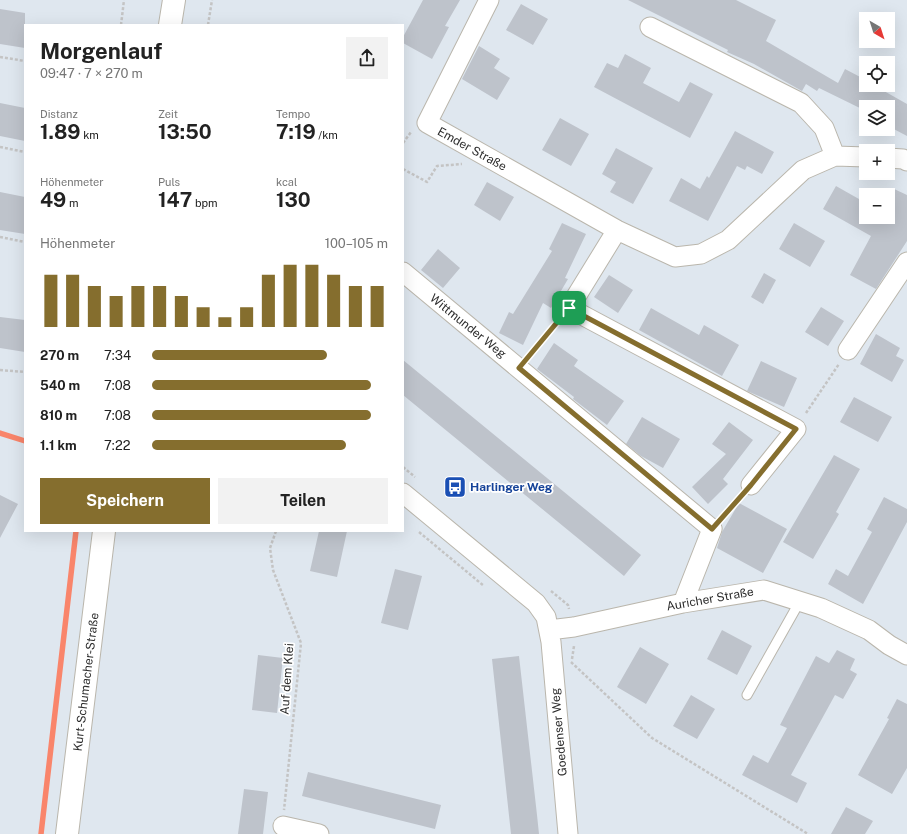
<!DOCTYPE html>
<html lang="de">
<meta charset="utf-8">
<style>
:root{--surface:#fff;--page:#f2f2f2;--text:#222;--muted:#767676;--accent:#856e2e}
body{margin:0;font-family:"Public Sans",sans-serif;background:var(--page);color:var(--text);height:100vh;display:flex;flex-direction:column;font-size:15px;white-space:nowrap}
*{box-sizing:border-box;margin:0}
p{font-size:13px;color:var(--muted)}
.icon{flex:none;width:22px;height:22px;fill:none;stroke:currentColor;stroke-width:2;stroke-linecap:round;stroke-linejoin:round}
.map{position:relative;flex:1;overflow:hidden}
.drawer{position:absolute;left:24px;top:24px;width:380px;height:508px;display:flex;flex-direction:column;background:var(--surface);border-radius:0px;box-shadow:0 4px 16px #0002}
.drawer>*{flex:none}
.needle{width:26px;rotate:141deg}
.tools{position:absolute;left:859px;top:12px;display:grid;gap:8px}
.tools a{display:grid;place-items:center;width:36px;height:36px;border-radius:0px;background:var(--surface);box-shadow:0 4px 16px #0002;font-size:20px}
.pin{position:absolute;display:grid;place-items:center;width:34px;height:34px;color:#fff;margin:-17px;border-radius:8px;box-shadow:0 2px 6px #0006}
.round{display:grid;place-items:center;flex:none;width:42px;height:42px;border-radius:0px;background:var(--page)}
.summary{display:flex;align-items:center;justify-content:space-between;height:68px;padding:0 16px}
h1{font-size:22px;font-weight:700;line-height:30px}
.metrics{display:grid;grid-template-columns:repeat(3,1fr);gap:6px;height:68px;padding:4px 16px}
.metrics div{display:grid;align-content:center}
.metrics b{font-size:20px;font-weight:700}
.metrics small{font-size:11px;font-weight:400}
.metrics p{font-size:11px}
.chart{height:112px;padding:8px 16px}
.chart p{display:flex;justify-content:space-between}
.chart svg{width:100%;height:72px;margin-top:4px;stroke:var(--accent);stroke-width:6}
.action{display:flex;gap:8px;margin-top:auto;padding:8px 16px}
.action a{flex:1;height:46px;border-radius:0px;background:var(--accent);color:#fff;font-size:16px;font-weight:700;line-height:46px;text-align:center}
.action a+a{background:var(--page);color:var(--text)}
ul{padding:0 16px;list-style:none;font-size:13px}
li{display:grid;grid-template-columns:64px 48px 1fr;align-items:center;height:30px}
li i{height:10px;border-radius:5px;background:var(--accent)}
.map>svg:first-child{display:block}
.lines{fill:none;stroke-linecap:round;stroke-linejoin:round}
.stream{stroke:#f9856b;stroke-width:5.5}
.building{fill:#bec3cb}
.lane-casing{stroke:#bab6ac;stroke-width:11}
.street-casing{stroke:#bab6ac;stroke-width:21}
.secondary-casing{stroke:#bab6ac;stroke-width:24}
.path{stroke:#c4c4c4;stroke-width:2.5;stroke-dasharray:3 2;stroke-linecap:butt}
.lane{stroke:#fff;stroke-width:9}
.street{stroke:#fff;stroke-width:19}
.secondary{stroke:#fff;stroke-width:22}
.route-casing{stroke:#fff;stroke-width:8}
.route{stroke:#856e2e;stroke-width:5}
.labels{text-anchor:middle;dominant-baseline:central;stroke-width:3.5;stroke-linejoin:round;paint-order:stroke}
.street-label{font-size:12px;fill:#2d2d2d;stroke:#fff}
.transit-label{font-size:12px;font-weight:bold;fill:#164399;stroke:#fff;text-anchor:start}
</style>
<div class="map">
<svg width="907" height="834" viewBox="0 0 907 834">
<rect width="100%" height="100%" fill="#dfe7ef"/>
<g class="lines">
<path class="stream" d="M0,433L25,441
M41,834L76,531"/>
</g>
<path class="building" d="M423,0H460L445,26L449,27L432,59L403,43V37Z
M628,0H736L776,20L766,41L838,83L845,69L864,79L866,76V85H887L884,91L907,104V136L888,126V107H866V111L819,88L817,91L806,84L802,91L754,64L727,52L728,50Z
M521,4L548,19L533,45L506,30Z
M0,9L25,13V48L0,44Z
M479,46L500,59L494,68L510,78L497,100L462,79Z
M625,54L651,68L643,83L679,102L690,82L713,94L690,138L594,87L607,63L618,68Z
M0,103L25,108V141L0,136Z
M560,118L589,134L571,166L542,150Z
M735,131L774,152L762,174L747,166L745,170L737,166L708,221L669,201L681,178L700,189L707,176L709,178Z
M616,148L653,168L633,204L610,192L616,182L602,174Z
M487,182L514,197L500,221L474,205Z
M836,186L866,203V217H888V196L892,188L907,195V241L876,289L850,275L871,236L823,209Z
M0,192L25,197V234L0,230Z
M562,223L586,234L565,278L568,279L551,308L543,303L523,345L499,333L509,312L513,314L552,251L549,249Z
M794,223L825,241L810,267L779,249Z
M438,249L460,268L443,288L421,270Z
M764,273L776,280L763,304L751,297Z
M609,275L633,290L618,313L594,297Z
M821,307L844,321L828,346L805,332Z
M651,308L699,335L704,325L739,345L722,376L639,330Z
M0,317L25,320V352L0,348Z
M876,334L900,348L896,356L904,360L892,382L860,364Z
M554,343L578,360L574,366L624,401L607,425L573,399L574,397L537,369Z
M403,360L641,555L624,576L403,395Z
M761,361L797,378L784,407L747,391Z
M854,397L892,417L878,442L840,422Z
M642,417L680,439L663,468L641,456L626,444Z
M729,422L753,440L723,479L728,484L708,504L692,487L726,454L712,444Z
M834,455L860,469L836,512L839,514L813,559L783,542Z
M0,495L18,504L0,538Z
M884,497L907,509V522L863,604L828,584L836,569L848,576L872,532L867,529Z
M739,503L787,529L763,573L717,548L722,532Z
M319,531H347L337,577L310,571Z
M395,569L422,576L408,630L381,623Z
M722,630L752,646L737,675L707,659Z
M640,647L669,664L646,704L617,687Z
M837,650L855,659L850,670L857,674L843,699L835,695L791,775L807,783L797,803L742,775L753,755L768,763L787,728L780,725L816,656L829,663Z
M258,655L283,658L277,713L252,710Z
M519,656L537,815L539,834H511L492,659Z
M691,695L715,709L697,739L673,726Z
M897,699L907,704V768L892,794L858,775L889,719L887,718Z
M308,772L441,805L435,829L302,796Z
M244,789L268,792L263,834H238Z
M846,807L873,821L865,834H831Z"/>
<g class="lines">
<g class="lane-casing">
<path id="lane" d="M747,695L800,601"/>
</g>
<g class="street-casing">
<path id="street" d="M489,0L427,123L617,230L675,257L701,254L728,240L803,170L835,156L866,157
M650,27L801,103L824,128L835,156
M888,158L903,159L907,161
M617,230L569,308L796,429L751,485
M403,272L712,529L683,603
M848,350L907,262
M403,493L536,603L546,617L551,642L568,834
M549,630L574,627L683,603L764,590L821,608L869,630L889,645L907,655
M283,826L319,834"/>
</g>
<g class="secondary-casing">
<path id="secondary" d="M170,25L174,0
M67,834L104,531"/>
</g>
<path class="path" d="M121,25L124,0
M208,25L212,0
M0,57L25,61
M403,143L411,132
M0,147L25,152
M403,169L427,182L437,166L462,164
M0,237L25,242
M530,355L557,322
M0,370L25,372
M806,413L839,364
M403,467L415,477
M723,517L740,498
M276,531L270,548L273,570L301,643L284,810
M419,532L484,586
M551,591L568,605L569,609
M572,659L574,646
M571,662L652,738L808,834"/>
<use href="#lane" class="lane"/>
<use href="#street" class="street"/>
<use href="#secondary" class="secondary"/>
</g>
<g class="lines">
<g class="route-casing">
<path id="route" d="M569,308L796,429L751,485L712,529L519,368Z"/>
</g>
<use href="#route" class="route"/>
</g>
<defs>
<g id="bus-square" transform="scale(1.15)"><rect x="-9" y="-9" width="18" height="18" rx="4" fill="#1a4fb4" stroke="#fff"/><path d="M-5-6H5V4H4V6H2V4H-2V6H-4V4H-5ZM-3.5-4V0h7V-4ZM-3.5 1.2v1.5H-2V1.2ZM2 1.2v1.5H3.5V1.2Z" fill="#fff"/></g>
</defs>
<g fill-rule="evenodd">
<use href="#bus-square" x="455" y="487"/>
</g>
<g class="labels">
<g class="street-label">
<text transform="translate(472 149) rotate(29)">Emder Straße</text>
<text transform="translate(468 326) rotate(39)">Wittmunder Weg</text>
<text transform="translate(710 599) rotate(-10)">Auricher Straße</text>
<text transform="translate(287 679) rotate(-86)">Auf dem Klei</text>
<text transform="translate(86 682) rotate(-83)">Kurt-Schumacher-Straße</text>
<text transform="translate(559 732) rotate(-95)">Goedenser Weg</text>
</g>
<g class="transit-label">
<text x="470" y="487">Harlinger Weg</text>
</g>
</g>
</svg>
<div class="tools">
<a><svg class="needle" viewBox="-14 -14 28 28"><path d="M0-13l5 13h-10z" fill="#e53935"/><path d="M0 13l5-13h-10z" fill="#767676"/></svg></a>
<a><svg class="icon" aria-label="locate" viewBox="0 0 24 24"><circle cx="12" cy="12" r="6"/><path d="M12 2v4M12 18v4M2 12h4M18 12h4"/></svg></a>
<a><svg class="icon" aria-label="layers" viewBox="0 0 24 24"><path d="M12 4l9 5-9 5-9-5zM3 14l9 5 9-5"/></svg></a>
<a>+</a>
<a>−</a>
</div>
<div class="pin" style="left:569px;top:308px;background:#1e9e55"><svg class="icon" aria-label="arrive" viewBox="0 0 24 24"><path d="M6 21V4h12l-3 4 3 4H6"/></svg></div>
<section class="drawer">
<div class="summary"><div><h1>Morgenlauf</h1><p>09:47 · 7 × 270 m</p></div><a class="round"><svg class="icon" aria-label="share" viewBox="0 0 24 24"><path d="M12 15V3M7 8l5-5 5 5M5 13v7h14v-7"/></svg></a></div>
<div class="metrics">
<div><p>Distanz</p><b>1.89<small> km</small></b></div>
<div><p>Zeit</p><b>13:50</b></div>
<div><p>Tempo</p><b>7:19<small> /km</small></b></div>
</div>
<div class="metrics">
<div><p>Höhenmeter</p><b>49<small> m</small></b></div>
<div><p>Puls</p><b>147<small> bpm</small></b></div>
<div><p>kcal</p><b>130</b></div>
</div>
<div class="chart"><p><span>Höhenmeter</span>100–105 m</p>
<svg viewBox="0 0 160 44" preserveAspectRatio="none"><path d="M5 44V12M15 44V12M25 44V19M35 44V25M45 44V19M55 44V19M65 44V25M75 44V32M85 44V38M95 44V32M105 44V12M115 44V6M125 44V6M135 44V12M145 44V19M155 44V19"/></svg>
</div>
<ul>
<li><b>270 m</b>7:34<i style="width:74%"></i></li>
<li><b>540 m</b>7:08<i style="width:93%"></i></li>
<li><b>810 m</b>7:08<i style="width:93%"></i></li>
<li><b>1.1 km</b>7:22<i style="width:82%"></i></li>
</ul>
<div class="action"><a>Speichern</a><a>Teilen</a></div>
</section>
</div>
